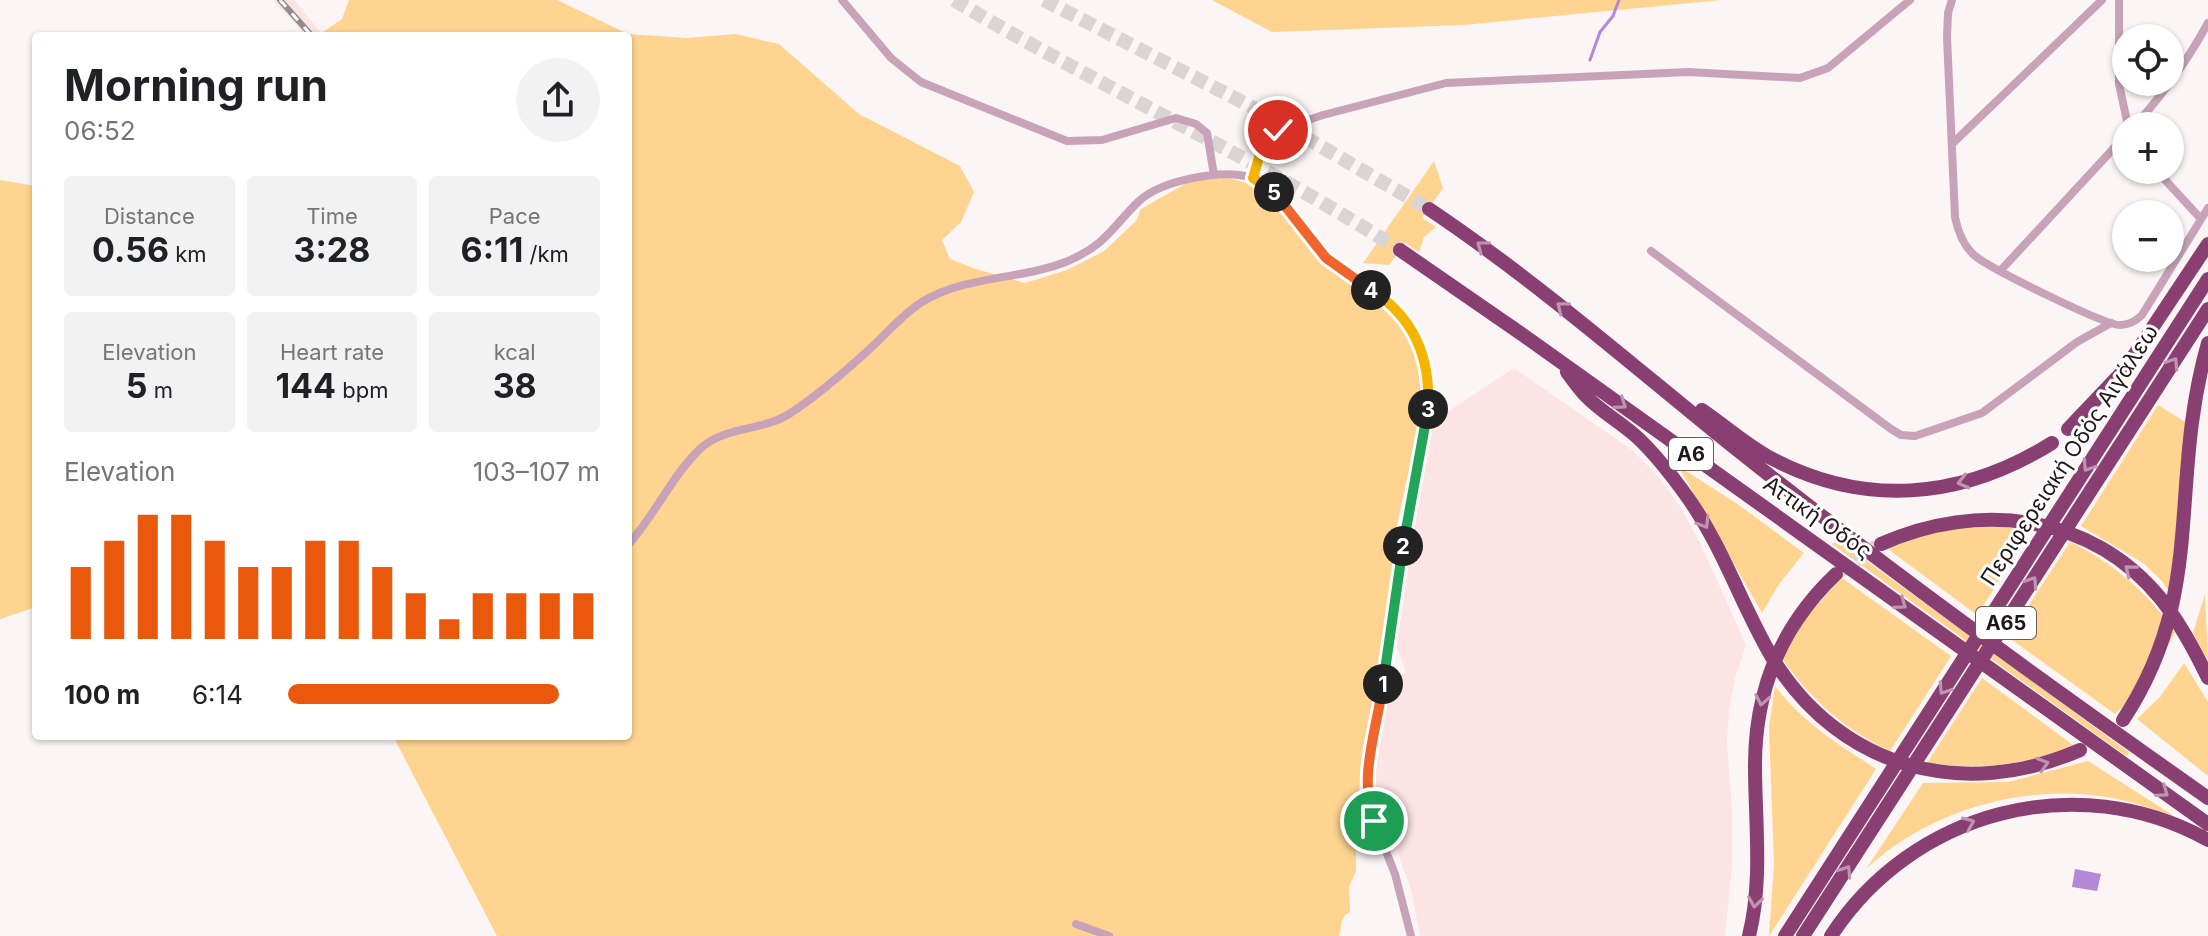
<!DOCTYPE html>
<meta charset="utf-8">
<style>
:root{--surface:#fff;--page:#f2f2f2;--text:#202124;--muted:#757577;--accent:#ea580c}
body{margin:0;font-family:Inter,sans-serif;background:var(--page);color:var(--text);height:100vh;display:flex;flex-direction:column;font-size:30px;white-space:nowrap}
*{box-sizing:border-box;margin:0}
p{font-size:26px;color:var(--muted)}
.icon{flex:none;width:44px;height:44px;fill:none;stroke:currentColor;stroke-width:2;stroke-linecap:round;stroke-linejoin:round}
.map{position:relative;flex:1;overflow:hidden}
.panel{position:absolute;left:32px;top:32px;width:600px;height:708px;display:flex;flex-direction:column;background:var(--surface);border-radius:8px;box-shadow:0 2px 6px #0004}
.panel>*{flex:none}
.fabs{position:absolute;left:2112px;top:24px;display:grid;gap:16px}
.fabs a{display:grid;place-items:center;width:72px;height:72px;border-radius:50%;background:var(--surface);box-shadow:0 2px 6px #0004;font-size:40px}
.pin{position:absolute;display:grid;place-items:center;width:68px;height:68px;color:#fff;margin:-34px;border:4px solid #fff;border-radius:50%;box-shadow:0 2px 8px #0007}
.km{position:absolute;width:40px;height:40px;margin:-20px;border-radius:50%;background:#222;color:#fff;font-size:22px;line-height:40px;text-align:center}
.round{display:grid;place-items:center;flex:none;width:84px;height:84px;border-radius:42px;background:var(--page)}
.summary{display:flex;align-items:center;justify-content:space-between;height:136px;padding:0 32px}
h1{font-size:44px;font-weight:700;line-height:60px}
.stats{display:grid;grid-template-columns:repeat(3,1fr);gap:12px;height:136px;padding:8px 32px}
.stats div{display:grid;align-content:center;border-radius:8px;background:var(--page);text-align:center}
.stats b{font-size:34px;font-weight:700}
.stats small{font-size:22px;font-weight:400}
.stats p{font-size:22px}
.chart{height:224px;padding:16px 32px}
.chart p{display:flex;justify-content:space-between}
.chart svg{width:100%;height:144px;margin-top:8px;stroke:var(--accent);stroke-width:6}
ul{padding:0 32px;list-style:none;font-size:26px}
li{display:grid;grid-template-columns:128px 96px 1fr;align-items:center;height:60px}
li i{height:20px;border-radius:10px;background:var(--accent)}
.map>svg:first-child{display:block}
.built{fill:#fce3e4}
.green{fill:#fed490}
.water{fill:#b388d5}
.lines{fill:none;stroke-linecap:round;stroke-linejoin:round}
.stream{stroke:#b388d5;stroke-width:3}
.motorway-tunnel{stroke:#dad4d4;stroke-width:14;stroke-dasharray:14 7;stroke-linecap:butt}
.minor{stroke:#c7a2b8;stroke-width:8}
.motorway{stroke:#893f71;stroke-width:14}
.rail-casing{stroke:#948b8c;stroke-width:6}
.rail{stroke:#fff;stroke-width:3;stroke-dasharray:9;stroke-linecap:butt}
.oneway{stroke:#be95b1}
.split-1-casing{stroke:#fff;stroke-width:16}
.split-2-casing{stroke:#fff;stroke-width:16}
.split-3-casing{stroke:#fff;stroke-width:16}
.split-4-casing{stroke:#fff;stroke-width:16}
.split-5-casing{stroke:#fff;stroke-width:16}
.split-6-casing{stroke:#fff;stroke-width:16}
.split-1{stroke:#f0652b;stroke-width:10}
.split-2{stroke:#22a559;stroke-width:10}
.split-3{stroke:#22a559;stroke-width:10}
.split-4{stroke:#f5b400;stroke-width:10}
.split-5{stroke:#f0652b;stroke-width:10}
.split-6{stroke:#f5b400;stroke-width:10}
.labels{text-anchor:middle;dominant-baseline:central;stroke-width:6;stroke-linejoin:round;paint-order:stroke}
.shield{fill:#fff;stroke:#645c5d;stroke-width:2}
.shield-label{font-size:20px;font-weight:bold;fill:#211617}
.street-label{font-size:22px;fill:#211617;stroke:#fff}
</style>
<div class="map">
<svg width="2208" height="936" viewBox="0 0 2208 936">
<rect width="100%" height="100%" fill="#fbf5f5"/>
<path class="built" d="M273,0H294L324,36H307Z
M1514,368L1632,450L1656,474L1680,506L1701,545L1746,645L1735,678L1729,710L1727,742L1732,812V866L1725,936H1420L1411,890L1378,797L1375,776L1390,687L1397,677L1406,672L1396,645L1410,534L1432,422Z"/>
<path class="green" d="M349,0H557L628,34L687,38L735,34L779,44L859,114L960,166L974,192L961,222L942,240L950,259L976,269L1025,283L1067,270L1104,251L1136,221L1141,209L1192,180L1228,178L1267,189L1265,193L1276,200L1311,247L1333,270L1367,292L1405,330L1421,371L1420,421L1396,529L1384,645L1362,763L1359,793L1361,803L1379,846L1364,848L1369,833L1356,841V871L1349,887L1350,912C1338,918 1343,926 1339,936H497L393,736H628V36H317L342,19Z
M1212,0H1721L1463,25L1272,32Z
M1434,161L1443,188L1422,218L1436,227L1424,237L1419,252L1405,243L1389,265L1363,263Z
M0,180L36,186V607L0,619Z
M2158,405L2187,423L2189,542L2179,608L2162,581L2143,563L2081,526Z
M1678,466L1736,503L1804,553L1779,584L1762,613Z
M1975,525L2032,530L1977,615L1888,549L1916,537Z
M1838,540L2130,753L2126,756L1832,544Z
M2070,542C2114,563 2147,592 2175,632C2160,664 2141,690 2115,714L2008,637Z
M1842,578L1951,656L1890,751C1844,729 1811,700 1782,658L1808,615Z
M2205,594L2208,661L2193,633Z
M2184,663L2208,702V776L2137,719L2160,697Z
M1982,678L2073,745C2025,766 1979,770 1927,763Z
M1775,686C1803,723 1838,744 1876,769L1769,936L1774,865L1769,727Z
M2088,761L2174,816C2158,811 2142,805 2126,801C2037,779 1932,807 1866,869L1923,783L2008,782Z"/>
<path class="water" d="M2075,869L2101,874L2097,891L2072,887Z"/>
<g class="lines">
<path class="stream" d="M1590,60L1600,32L1613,16L1619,0"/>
<path class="motorway-tunnel" d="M954,0C1100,87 1256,158 1400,250
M1044,0L1254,108L1429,209
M1838,572L1877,546"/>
<path class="minor" d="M842,0L891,58L921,82L1067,141L1102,140L1176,118L1196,124L1207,133L1214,175
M1952,0L1948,13L1947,37L1955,217C1958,232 1963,245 1974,255C1987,267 2104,325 2120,325C2129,325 2136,321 2142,315L2208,208
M2119,0V84L2128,126
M2134,126C2164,94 2187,61 2208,23
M1953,143L2102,0
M2156,170L2201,219
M1253,178L1263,143L1278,130L1323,115L1446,83L1688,72L1800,78L1828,68L1910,0
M1651,251L1891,429L1901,435L1915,436L1982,413L2077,342L2111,323
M2001,270L2126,135
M628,545C655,515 672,475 702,447C727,426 762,431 789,414C819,395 848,369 874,345C889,331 904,313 922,302C966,275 1022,280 1068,261C1107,244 1112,227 1139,201C1162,180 1221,169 1250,177C1284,187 1306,241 1334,265C1351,279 1371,288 1388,301C1408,316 1422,346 1426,370C1436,415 1417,462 1409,506C1398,565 1392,626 1383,685C1378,718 1368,752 1366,785L1369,809L1395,874L1411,936
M1076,924L1109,936"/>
<path class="motorway" d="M1429,209C1535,280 1631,364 1730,444C1885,568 2046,684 2208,798
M1400,250L1523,335L2208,824
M1567,372C1573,380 1579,389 1586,396C1601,412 1622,423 1638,438C1657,456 1673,477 1688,498C1724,549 1742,607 1773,659C1841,769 1964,801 2080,750
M1702,410C1724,425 1744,443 1767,456C1862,508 1961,500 2052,443
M2068,429L2125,369L2208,244
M1881,544C1978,501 2091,513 2161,599C2180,623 2195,651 2208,678
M2123,720C2208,591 2167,488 2208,343
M1749,936C1763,879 1755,823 1755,765C1755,690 1781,626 1836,574
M1785,936L2208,279
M1803,936L2208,309
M1831,936C1912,811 2077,767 2208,840"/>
<g class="rail-casing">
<path id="rail" d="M280,0L312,36"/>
</g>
<use href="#rail" class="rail"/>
</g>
<defs><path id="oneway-chevron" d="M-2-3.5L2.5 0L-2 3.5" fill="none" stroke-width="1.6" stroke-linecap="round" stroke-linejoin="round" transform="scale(2)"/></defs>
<g class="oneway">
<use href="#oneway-chevron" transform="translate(1482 246) rotate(-143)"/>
<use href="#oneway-chevron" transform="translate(1562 307) rotate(-142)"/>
<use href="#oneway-chevron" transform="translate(2173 363) rotate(-57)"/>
<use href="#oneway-chevron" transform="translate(1621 404) rotate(35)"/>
<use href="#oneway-chevron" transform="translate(2088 466) rotate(123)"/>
<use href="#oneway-chevron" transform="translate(1963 482) rotate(166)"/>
<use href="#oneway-chevron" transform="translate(1704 523) rotate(58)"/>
<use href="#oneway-chevron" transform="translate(2130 570) rotate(-141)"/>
<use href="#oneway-chevron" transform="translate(2032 582) rotate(-57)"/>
<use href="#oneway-chevron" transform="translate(1901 604) rotate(36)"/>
<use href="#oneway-chevron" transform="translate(1944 689) rotate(123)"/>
<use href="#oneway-chevron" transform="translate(1762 700) rotate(101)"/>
<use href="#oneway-chevron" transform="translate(2043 764) rotate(-17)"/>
<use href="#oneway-chevron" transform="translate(2163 792) rotate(36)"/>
<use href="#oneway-chevron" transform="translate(1969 823) rotate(-23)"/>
<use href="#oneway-chevron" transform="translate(1846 871) rotate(-57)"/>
<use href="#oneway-chevron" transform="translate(1755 902) rotate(98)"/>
</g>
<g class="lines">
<g class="split-1-casing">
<path id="split-1" d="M1374,821C1358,777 1377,729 1383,684"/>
</g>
<g class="split-2-casing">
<path id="split-2" d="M1383,684L1403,546"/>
</g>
<g class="split-3-casing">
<path id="split-3" d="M1403,546L1428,409"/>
</g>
<g class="split-4-casing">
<path id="split-4" d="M1371,290C1414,317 1431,358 1428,409"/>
</g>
<g class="split-5-casing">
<path id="split-5" d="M1274,192L1326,258L1371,290"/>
</g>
<g class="split-6-casing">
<path id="split-6" d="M1274,192L1253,178L1263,143L1278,130"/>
</g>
<use href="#split-1" class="split-1"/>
<use href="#split-2" class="split-2"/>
<use href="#split-3" class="split-3"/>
<use href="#split-4" class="split-4"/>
<use href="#split-5" class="split-5"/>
<use href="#split-6" class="split-6"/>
</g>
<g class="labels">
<g class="shield">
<rect x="1669" y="438" width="44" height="32" rx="6"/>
<rect x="1976" y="607" width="60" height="32" rx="6"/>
</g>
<g class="shield-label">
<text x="1691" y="454">Α6</text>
<text x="2006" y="623">Α65</text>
</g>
<g class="street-label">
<text transform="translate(2069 455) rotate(-57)">Περιφερειακή Οδός Αιγάλεω</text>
<text transform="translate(1818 517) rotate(35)">Αττική Οδός</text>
</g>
</g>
</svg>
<div class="fabs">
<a><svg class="icon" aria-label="locate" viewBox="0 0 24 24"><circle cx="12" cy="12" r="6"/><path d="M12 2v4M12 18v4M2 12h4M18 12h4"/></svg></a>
<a>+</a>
<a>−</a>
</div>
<div class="pin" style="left:1374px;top:821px;background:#1e9e55"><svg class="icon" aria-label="arrive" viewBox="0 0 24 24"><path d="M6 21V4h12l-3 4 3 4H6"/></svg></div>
<div class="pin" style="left:1278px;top:130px;background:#d93025"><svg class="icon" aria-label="check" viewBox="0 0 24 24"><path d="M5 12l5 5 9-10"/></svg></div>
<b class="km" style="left:1383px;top:684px">1</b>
<b class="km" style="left:1403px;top:546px">2</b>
<b class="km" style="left:1428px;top:409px">3</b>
<b class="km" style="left:1371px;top:290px">4</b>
<b class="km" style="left:1274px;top:192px">5</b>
<section class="panel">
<div class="summary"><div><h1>Morning run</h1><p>06:52</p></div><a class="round"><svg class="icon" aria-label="share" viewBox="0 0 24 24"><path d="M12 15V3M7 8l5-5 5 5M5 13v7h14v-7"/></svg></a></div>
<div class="stats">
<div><p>Distance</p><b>0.56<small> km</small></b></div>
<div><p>Time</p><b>3:28</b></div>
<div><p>Pace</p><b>6:11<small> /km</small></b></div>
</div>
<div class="stats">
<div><p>Elevation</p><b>5<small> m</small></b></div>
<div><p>Heart rate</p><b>144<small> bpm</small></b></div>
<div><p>kcal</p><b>38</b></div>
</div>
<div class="chart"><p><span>Elevation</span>103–107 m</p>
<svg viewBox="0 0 160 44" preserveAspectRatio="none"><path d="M5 44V22M15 44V14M25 44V6M35 44V6M45 44V14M55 44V22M65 44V22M75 44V14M85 44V14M95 44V22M105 44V30M115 44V38M125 44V30M135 44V30M145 44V30M155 44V30"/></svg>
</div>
<ul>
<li><b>100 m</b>6:14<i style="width:87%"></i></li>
</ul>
</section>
</div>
